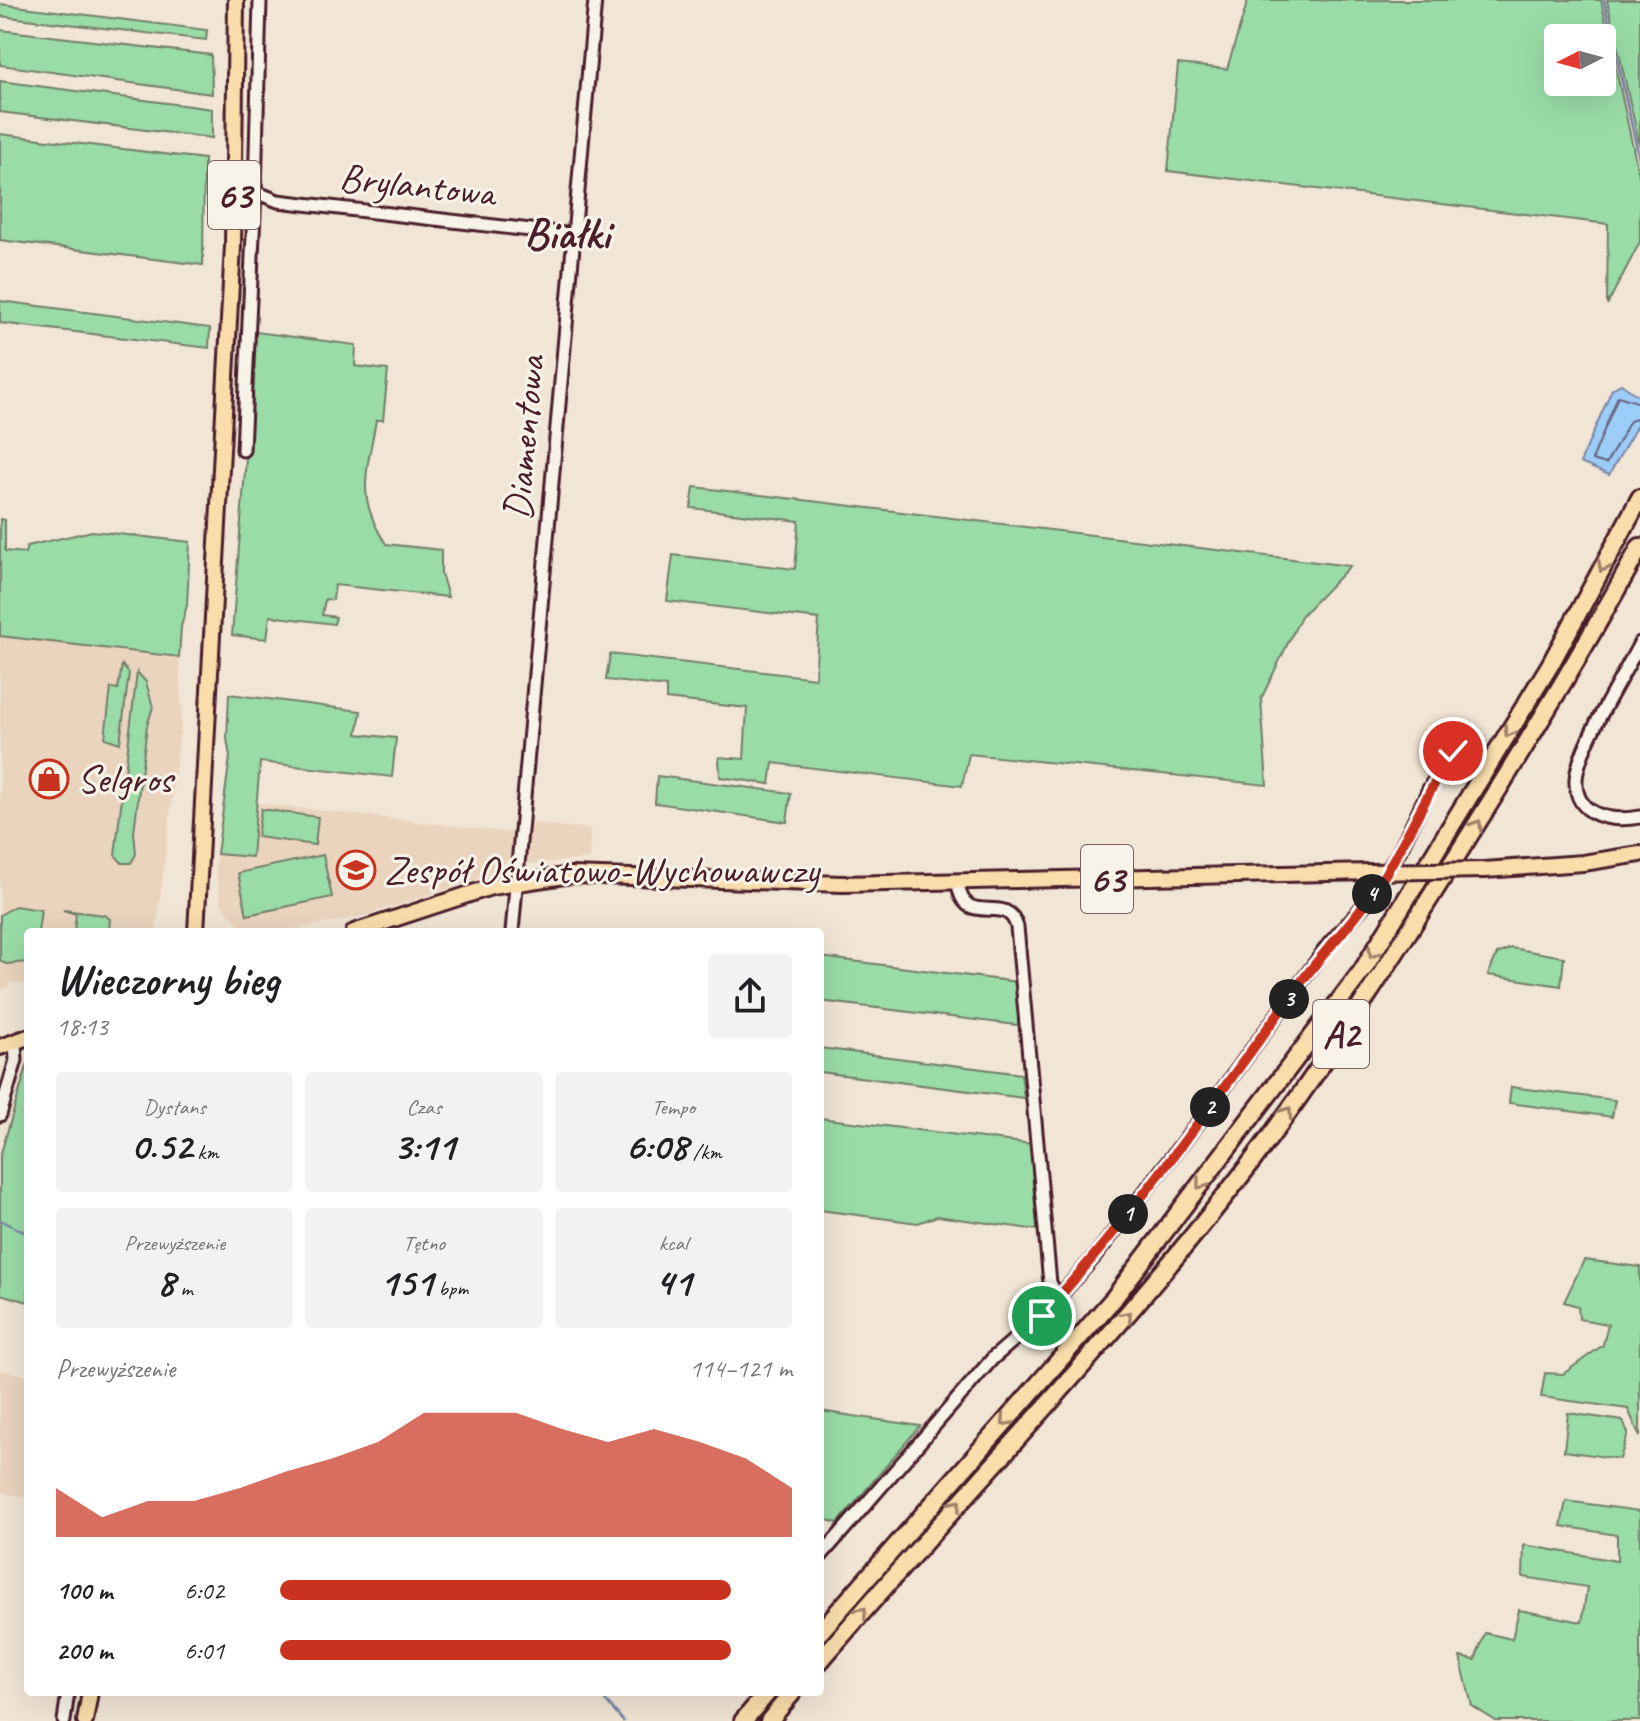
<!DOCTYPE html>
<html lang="pl">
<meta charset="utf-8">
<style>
:root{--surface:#fff;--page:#f2f2f2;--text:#202124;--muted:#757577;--accent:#c8321e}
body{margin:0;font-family:Caveat,sans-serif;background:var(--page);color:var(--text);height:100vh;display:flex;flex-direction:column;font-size:30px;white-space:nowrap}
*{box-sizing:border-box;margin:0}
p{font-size:26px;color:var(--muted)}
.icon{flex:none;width:44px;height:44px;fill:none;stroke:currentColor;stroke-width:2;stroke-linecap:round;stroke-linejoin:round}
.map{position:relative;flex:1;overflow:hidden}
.side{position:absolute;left:24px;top:928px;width:800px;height:768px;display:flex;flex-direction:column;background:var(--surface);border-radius:8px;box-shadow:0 8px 32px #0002}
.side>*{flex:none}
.needle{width:52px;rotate:264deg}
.buttons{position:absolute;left:1544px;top:24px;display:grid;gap:16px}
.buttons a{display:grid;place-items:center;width:72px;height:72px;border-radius:8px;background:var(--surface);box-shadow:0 8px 32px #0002;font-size:40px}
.pin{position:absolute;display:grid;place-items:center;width:68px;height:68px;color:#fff;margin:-34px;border:4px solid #fff;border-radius:50%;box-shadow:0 2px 8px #0007}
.km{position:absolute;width:40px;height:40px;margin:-20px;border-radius:50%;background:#222;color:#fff;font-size:22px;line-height:40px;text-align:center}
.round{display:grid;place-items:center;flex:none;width:84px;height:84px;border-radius:8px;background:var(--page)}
.headline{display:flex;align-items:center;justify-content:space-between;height:136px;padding:0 32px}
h1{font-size:44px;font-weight:600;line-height:60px}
.figures{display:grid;grid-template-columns:repeat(3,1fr);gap:12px;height:136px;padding:8px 32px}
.figures div{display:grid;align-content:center;border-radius:8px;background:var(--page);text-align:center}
.figures b{font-size:40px;font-weight:600}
.figures small{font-size:22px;font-weight:400}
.figures p{font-size:22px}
.chart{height:224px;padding:16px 32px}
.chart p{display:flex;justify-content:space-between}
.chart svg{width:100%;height:144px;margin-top:8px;fill:var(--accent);opacity:.7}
ul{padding:0 32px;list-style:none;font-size:26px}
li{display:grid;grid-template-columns:128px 96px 1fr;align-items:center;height:60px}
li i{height:20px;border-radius:10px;background:var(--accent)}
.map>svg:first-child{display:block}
.built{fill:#ead4be}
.green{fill:#99dca7;stroke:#727e69;stroke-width:2;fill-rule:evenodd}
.water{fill:#9ccdf8;stroke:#7b87a6;stroke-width:2}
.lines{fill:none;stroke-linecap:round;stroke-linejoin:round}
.shore{stroke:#6b657d;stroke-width:2}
.stream{stroke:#7b87a6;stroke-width:3}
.minor-casing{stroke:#4a1f2b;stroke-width:17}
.major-casing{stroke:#4a1f2b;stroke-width:20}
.highway-casing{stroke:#4a1f2b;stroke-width:22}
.minor{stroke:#f7f3e8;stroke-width:11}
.major{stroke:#faddab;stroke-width:14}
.highway{stroke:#faddab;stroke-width:16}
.major-bridge-casing{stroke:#4a1f2b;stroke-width:20;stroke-linecap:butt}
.major-bridge{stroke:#faddab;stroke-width:14}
.oneway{stroke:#a27e6b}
.route-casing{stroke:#fff;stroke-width:16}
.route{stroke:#c8321e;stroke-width:10}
.labels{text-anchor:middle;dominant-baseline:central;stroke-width:6;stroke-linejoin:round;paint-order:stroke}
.shield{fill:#f7f3e8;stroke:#7e5f64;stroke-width:2}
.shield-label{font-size:38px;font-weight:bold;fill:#4a1f2b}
.street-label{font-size:40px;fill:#4a1f2b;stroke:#f7f3e8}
.poi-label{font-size:40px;fill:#4a1f2b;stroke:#f7f3e8;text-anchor:start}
.quarter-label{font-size:44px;font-weight:bold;fill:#4a1f2b;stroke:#f7f3e8}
</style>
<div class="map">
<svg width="1640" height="1721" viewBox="0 0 1640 1721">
<rect width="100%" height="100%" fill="#f1e5d5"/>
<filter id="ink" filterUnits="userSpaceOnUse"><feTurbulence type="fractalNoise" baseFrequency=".0125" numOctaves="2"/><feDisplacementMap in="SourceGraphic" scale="16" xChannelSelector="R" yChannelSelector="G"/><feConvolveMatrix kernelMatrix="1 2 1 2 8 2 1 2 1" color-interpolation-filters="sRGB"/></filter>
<g filter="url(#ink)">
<path class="built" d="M0,636L179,657L182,714L156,932H28V984L11,983L0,992Z
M256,803L514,833L510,858L492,874L367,915L278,932L245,931L221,904L215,867L217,855L252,857Z
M527,823L590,829L589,859L524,864Z
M0,1370L28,1376V1498L0,1492Z"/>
<path class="green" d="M1248,0H1601L1640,180V242L1607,305L1608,224L1168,171L1178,64L1227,69ZM1602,38V82H1558V38Z
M1607,0H1640V147Z
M0,4L207,30L206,40L0,16Z
M0,30L211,55L212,94L0,65Z
M0,81L212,109V138L0,112Z
M0,134L204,159L203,265L0,240Z
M0,301L210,328L209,348L0,323Z
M256,332L356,345L355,366L388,370L383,420H376C367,472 355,497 386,544L441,550V573L448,597L335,585L333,600L325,599L322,615L336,617L334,624L270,616L267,639L232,635Z
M694,487L1350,566L1301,616L1261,699L1267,785L969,754L962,786L773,763L770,784L720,777L719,757L744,759L747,708L666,699V687L606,680L610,654L815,678L819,619L667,601L673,555L795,569L799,521L691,508Z
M0,519L5,520V551L25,553L27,546L92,531L190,542L187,605L181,627L179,657L0,636Z
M122,665L129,673L120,743L105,738L111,688L118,689Z
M137,672L146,682L153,707L147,726L134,832L136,854L131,863H122L115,855Z
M229,694L361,711L357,734L396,738L392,777L260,762L252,857L217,854L230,757L227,739Z
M657,776L791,793L787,822L655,803Z
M261,809L318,817L315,845L257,837Z
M323,855L332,897L247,915L238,873Z
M15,906L41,910L38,932H28V962L6,964L0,960V915Z
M63,910L104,915L110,919L109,932H74L76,914Z
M1511,948L1564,957L1561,986L1488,975L1497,954Z
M820,957L1017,982L1022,1021L1016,1025L820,1001Z
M820,1048L1021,1074L1024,1098L820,1072Z
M28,1063V1302L0,1294V1156Z
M1511,1087L1615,1100L1612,1117L1509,1103Z
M820,1118L1032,1144L1042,1227L1037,1230L937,1216L918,1223L820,1210Z
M1584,1260L1640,1267V1437L1628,1409L1541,1397L1545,1373L1563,1374L1603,1345L1608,1324L1579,1319L1578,1306L1564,1302Z
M820,1411L920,1426L838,1523L820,1518Z
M1568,1413L1623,1421L1628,1433L1620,1459L1564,1451Z
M1566,1501L1640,1511V1721H1496L1472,1706L1460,1657L1475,1660L1485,1633L1512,1639L1519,1610L1582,1622L1587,1587L1523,1577L1524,1545L1617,1561V1535L1561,1526Z"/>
<path class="water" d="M1621,384L1640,397V420L1609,475L1580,463L1612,389Z"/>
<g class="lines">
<path class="shore" d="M1640,403L1618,396L1592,460L1606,464L1630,421L1640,418"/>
<path class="stream" d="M1604,0L1640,162
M0,1220L28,1234
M598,1692L623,1721"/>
<g class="minor-casing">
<path id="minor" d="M260,0L255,192L278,201L574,235
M243,450L255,192
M1640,643C1624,675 1578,747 1576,779C1574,817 1612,822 1640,817
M958,883C964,932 1007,889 1017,927L1050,1283L1059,1297
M512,932L595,0
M0,1115L16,1060L15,1042
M820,1557L993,1358L1042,1316L1096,1255L1201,1119L1329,944L1366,903L1399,852L1430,787L1453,751
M64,1721L68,1692"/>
</g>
<g class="major-casing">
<path id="major" d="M1484,870L1583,863L1640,854
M196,932L233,246L236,0
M354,932L491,887L571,875L843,884L1371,872
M0,1047L28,1037
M85,1721L90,1692"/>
</g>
<g class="highway-casing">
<path id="highway" d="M820,1632L1114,1298L1362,971L1550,665L1640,498
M820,1661C964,1493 1119,1335 1253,1160C1320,1071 1381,976 1440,882C1510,772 1578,662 1640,547
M743,1721L768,1692
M769,1721L793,1692"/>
</g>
<use href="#minor" class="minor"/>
<use href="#major" class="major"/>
<use href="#highway" class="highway"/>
<g class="major-bridge-casing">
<path id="major-bridge" d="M1371,872L1484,870"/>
</g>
<use href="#major-bridge" class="major-bridge"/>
</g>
<defs><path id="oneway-chevron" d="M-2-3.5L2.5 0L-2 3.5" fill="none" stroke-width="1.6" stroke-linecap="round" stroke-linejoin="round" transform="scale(2)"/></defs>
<g class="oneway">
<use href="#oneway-chevron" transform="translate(1603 567) rotate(118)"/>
<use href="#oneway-chevron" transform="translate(1509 732) rotate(122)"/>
<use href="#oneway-chevron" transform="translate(1477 825) rotate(-58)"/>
<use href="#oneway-chevron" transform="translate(1373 953) rotate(122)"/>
<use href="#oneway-chevron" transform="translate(1287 1112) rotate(-55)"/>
<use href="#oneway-chevron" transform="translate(1201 1184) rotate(128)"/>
<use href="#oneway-chevron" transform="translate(1127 1316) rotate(-49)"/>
<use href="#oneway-chevron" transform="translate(1006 1421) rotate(132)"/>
<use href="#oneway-chevron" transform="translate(956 1505) rotate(-49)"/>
<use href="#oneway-chevron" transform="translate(862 1612) rotate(-49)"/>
</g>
</g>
<g class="lines" filter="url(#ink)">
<g class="route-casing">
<path id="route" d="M1042,1316C1134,1214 1215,1101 1296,989C1322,953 1355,921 1379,884C1406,842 1426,795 1453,751"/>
</g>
<use href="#route" class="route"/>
</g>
<defs>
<g id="shop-ring" transform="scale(2)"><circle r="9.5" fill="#f7f3e8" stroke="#c8321e" stroke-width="1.5"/><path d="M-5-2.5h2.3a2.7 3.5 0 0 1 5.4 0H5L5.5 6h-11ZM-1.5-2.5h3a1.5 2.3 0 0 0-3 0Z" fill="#c8321e"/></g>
<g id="school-ring" transform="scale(2)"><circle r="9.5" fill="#f7f3e8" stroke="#c8321e" stroke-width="1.5"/><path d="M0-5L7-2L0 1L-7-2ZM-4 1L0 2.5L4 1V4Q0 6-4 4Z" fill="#c8321e"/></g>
</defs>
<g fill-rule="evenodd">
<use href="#shop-ring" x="49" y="779"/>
<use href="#school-ring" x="356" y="870"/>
</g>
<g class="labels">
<g class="shield">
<rect x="208" y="161" width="52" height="68" rx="6"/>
<rect x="1081" y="845" width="52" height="68" rx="6"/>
<rect x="1313" y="1000" width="56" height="68" rx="6"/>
</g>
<g class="shield-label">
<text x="234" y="195">63</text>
<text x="1107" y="879">63</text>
<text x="1341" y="1034">A2</text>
</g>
<g class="street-label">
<text transform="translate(417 185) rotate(6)">Brylantowa</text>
<text transform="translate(524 438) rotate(-85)">Diamentowa</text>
</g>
<g class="poi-label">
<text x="77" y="779">Selgros</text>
<text x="384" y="870">Zespół Oświatowo-Wychowawczy</text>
</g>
<g class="quarter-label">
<text x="567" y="233">Białki</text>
</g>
</g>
</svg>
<div class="buttons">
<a><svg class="needle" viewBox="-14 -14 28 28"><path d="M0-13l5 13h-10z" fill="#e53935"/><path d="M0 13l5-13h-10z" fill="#757577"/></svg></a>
</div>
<div class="pin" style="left:1042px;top:1316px;background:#1e9e55"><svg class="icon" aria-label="arrive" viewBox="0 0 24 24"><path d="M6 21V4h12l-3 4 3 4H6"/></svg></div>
<div class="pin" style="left:1453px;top:751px;background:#d93025"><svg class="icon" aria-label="check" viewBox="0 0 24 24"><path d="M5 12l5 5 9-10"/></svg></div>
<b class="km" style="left:1128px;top:1214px">1</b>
<b class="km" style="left:1210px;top:1107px">2</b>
<b class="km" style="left:1289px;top:999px">3</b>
<b class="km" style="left:1372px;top:894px">4</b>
<section class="side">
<div class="headline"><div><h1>Wieczorny bieg</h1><p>18:13</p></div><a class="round"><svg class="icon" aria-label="share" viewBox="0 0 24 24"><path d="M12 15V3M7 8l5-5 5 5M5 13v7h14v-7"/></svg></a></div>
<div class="figures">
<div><p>Dystans</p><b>0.52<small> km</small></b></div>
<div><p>Czas</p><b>3:11</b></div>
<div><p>Tempo</p><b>6:08<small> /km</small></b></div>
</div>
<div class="figures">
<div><p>Przewyższenie</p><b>8<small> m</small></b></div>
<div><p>Tętno</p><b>151<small> bpm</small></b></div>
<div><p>kcal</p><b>41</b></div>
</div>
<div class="chart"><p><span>Przewyższenie</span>114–121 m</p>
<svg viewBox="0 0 160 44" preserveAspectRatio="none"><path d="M0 44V29L10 38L20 33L30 33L40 29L50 24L60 20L70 15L80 6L90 6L100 6L110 11L120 15L130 11L140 15L150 20L160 29V44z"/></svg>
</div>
<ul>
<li><b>100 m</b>6:02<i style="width:88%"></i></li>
<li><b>200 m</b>6:01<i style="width:88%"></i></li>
</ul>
</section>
</div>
